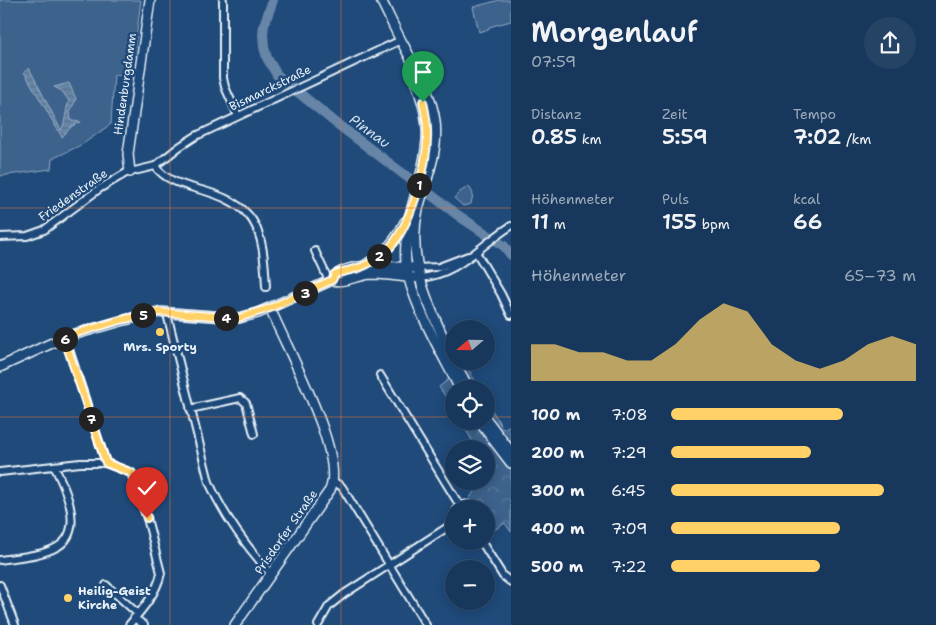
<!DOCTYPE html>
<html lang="de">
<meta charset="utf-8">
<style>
:root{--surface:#17385c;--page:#244365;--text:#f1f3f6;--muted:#9eacbb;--line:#365272;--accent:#ffd166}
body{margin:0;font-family:"Shantell Sans",sans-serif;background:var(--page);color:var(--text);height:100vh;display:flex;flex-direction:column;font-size:19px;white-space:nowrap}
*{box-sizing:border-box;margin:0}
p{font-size:16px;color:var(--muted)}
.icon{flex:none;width:28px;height:28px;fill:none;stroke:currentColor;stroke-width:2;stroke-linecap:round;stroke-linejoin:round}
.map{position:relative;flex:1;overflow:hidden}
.panel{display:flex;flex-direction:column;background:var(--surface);width:425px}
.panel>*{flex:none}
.needle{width:32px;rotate:250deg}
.fabs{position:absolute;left:445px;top:320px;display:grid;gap:10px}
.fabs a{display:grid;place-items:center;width:50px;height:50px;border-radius:50%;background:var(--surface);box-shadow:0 2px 12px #0003,0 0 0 1px var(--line);font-size:25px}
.pin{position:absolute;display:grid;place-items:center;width:42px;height:42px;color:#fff;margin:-51px -21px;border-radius:50% 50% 50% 0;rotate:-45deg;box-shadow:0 0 5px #0007}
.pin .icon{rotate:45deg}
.km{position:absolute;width:25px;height:25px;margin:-12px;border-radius:50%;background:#222;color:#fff;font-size:14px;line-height:25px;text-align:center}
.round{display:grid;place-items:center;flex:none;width:52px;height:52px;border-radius:26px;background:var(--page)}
.summary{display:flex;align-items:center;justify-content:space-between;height:85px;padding:0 20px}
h1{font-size:28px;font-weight:600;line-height:38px}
.figures{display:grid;grid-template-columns:repeat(3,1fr);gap:8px;height:85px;padding:5px 20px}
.figures div{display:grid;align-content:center}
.figures b{font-size:21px;font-weight:600}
.figures small{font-size:14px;font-weight:400}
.figures p{font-size:14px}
.chart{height:140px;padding:10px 20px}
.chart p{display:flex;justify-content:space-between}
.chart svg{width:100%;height:90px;margin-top:5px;fill:var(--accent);opacity:.7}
ul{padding:0 20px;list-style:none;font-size:16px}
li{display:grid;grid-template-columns:80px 60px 1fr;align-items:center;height:38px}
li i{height:12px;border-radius:6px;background:var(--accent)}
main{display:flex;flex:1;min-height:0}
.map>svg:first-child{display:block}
.green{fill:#3c628c;stroke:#92aac2}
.forest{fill:url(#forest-crowns);stroke:#92aac2}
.water{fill:url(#water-rules);stroke:#9ab0c7}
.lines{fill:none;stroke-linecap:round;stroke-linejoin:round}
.river{stroke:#6685a7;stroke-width:10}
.street-casing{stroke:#e8f1f8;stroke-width:10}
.secondary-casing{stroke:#e8f1f8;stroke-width:12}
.street{stroke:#1f4a7a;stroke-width:6}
.secondary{stroke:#1f4a7a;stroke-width:9}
.route-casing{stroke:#fff;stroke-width:10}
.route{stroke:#ffd166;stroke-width:6}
.grid{fill:none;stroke:#e8773b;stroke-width:1;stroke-opacity:0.55}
.poi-dot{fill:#ffd166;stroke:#1f4a7a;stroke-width:2}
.labels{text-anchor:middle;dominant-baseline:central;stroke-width:5;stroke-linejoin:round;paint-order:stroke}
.street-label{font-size:12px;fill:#e8f1f8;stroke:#1f4a7a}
.poi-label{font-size:12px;font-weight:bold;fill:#e8f1f8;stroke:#1f4a7a}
.water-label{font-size:14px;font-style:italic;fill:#d4e1ec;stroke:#1f4a7a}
</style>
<main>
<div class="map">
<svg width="511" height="625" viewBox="0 0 511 625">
<defs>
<pattern id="forest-crowns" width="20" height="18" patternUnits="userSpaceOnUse" patternTransform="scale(1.25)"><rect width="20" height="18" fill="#3c628c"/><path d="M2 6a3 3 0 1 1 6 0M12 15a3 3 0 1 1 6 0" fill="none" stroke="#58799d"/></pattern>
<pattern id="water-rules" width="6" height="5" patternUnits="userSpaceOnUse" patternTransform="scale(1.25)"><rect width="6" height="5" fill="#6685a7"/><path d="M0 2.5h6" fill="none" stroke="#596d82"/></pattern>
</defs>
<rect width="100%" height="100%" fill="#1f4a7a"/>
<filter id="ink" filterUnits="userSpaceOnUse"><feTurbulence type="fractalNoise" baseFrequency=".02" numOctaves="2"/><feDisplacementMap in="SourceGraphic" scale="10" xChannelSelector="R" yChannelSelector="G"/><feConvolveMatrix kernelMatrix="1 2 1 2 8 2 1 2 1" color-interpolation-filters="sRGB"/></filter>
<g filter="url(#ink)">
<path class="green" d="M0,0H141L131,77L114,75L111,124L83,144L52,159L51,169L0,176Z
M500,0H511V21L489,27V29L479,32L473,7Z
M469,186L473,194L471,204L463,206L454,198L460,192Z"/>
<path class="forest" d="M466,365L480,389H454V409L439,387Z
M486,400L503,429L511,425V532L505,523L486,535V509H479L469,499L482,481H486V475L490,471L486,465V449H477L461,421H486Z"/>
<path class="water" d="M29,68L61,130C66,122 65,111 69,101L62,91L54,87L69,83L76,99L70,112L71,121L81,122L72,126L62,137L24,72Z"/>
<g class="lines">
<path class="river" d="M273,0L264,25L263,34L264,47L267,58L277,75L336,123L459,216L504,246L511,255"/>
<g class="street-casing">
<path id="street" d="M223,0V78L225,87L238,116
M155,166C164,179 180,184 194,188C258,204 263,227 266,287
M0,237L27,236L44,230L99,189L126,173L155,166L179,147L196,136L401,40
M315,251L329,281
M476,252L501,294L511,315
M417,268L439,267L468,256
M419,278C458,275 480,245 511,226
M168,312V318L209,482C224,517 246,546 271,574
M65,337L106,463
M380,375L460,506
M190,409L240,398L246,403L254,434
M0,472L80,463H106L131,473L147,518L161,573C157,593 142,610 129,625
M333,481L342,487L426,625
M457,509C462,503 469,503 474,509
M481,541L503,576L511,582
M0,560C18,557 41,556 57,547C86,531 65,487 54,466
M0,585L15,625
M106,585L138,614
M134,618L144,625
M318,625L329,606L344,594L454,523"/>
</g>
<g class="secondary-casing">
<path id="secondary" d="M381,0C389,16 396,32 405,48C417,71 431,93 435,121C439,152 426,179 418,209C405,264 432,312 454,361
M413,73C420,95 429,116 427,140C424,184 402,217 406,263C410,300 443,355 460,389
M130,172L128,154L150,0
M364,266C385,253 394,244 405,222
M332,280C344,283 358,275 371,274C385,274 400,276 414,278
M454,361L469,389
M0,367L65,337L121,321L158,312L239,318L258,313L332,280C345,259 396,268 417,268
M486,419L511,452
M479,421L511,463
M235,625L330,490C346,453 285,346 270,308"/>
</g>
<use href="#street" class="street"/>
<use href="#secondary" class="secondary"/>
</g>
</g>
<g class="lines" filter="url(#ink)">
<g class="route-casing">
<path id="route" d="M147,518L132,473L106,463L64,337L121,320L158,312L239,318L270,308L332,280L335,274C344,271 353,270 361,267C370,264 380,256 387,250C411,228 429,161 427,129C427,120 425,111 423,102"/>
</g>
<use href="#route" class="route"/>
</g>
<path class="grid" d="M170,0V625M341,0V625M0,208H511M0,417H454M486,417H511"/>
<g class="poi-dot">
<circle cx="160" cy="332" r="5"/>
<circle cx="68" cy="598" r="5"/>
</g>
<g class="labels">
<g class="street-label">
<text transform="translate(125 84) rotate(-82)">Hindenburgdamm</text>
<text transform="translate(270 88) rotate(-26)">Bismarckstraße</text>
<text transform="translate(73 195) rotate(-35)">Friedenstraße</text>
<text transform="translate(286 532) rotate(-55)">Prisdorfer Straße</text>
</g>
<g class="poi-label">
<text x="160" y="347">Mrs. Sporty</text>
<text x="78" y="591" text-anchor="start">Heilig-Geist<tspan x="78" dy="14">Kirche</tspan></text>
</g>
<g class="water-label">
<text transform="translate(370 131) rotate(36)">Pinnau</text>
</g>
</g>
</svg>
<div class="fabs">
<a><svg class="needle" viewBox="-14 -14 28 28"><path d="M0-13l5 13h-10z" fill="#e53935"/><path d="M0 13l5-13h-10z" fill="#9eacbb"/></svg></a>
<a><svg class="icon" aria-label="locate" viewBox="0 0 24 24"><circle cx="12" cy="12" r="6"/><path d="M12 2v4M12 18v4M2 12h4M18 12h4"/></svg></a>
<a><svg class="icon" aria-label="layers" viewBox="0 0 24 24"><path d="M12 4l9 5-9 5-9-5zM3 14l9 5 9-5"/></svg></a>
<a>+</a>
<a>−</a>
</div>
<div class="pin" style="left:423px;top:102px;background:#1e9e55"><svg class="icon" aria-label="arrive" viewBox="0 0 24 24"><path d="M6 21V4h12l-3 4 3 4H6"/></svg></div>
<div class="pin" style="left:147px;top:518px;background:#d93025"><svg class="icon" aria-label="check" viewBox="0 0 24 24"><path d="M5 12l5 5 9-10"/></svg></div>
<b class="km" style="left:419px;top:185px">1</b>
<b class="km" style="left:379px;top:256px">2</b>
<b class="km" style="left:305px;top:293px">3</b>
<b class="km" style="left:226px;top:318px">4</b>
<b class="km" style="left:143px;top:315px">5</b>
<b class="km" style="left:65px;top:339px">6</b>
<b class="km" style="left:91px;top:419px">7</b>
</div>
<section class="panel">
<div class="summary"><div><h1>Morgenlauf</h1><p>07:59</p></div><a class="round"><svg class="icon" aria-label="share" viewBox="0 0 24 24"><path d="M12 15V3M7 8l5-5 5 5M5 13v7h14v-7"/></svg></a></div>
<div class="figures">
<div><p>Distanz</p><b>0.85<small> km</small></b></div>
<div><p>Zeit</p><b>5:59</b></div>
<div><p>Tempo</p><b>7:02<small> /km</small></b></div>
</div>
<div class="figures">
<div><p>Höhenmeter</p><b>11<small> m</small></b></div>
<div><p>Puls</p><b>155<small> bpm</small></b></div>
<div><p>kcal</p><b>66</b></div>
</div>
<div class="chart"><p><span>Höhenmeter</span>65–73 m</p>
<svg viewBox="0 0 160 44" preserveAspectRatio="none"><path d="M0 44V26L10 26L20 30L30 30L40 34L50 34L60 26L70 14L80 6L90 10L100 26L110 34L120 38L130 34L140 26L150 22L160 26V44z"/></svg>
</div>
<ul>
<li><b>100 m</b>7:08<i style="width:70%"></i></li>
<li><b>200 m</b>7:29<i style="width:57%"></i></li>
<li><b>300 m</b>6:45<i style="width:87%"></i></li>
<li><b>400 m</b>7:09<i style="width:69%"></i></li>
<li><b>500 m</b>7:22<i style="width:61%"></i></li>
</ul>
</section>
</main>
